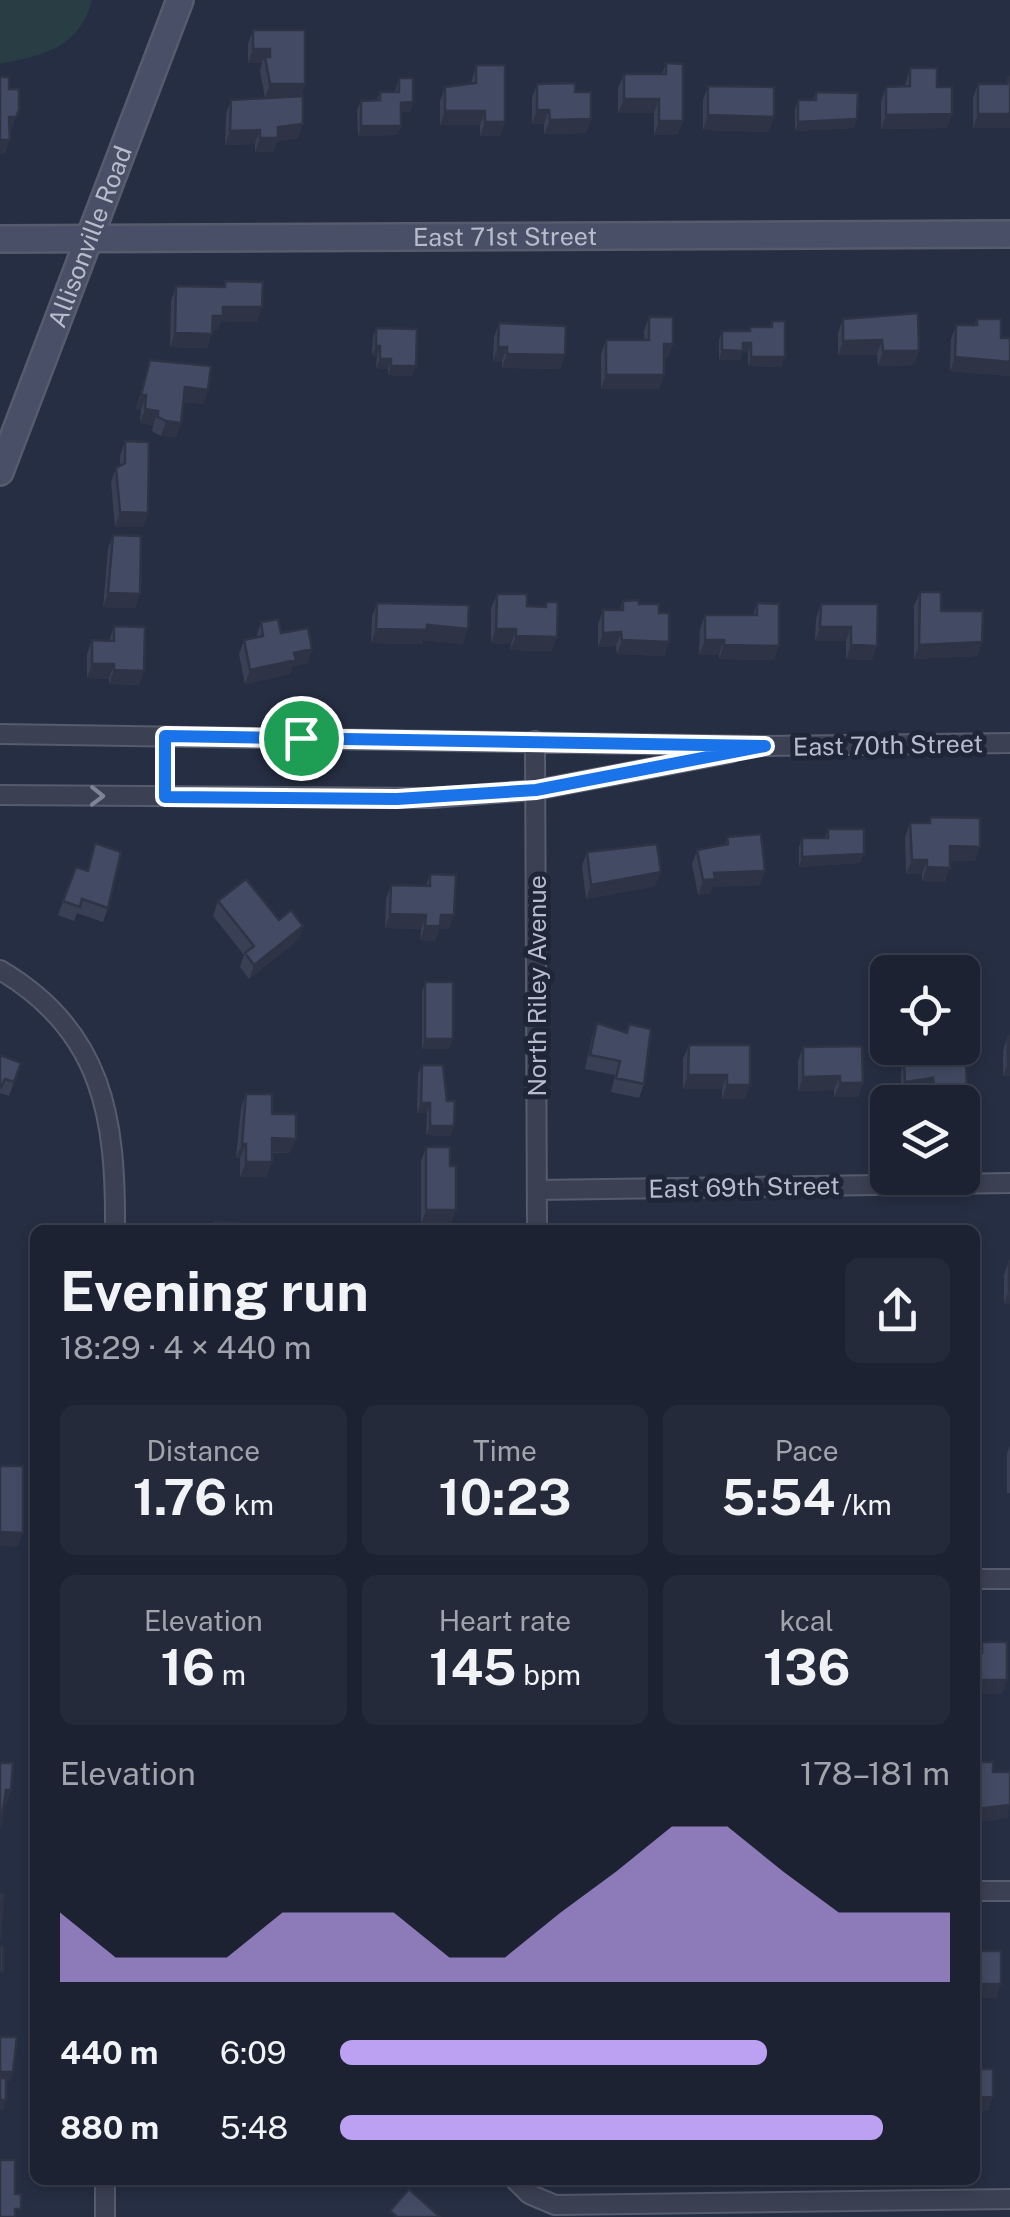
<!DOCTYPE html>
<meta charset="utf-8">
<style>
:root{--surface:#1c2232;--page:#252a3a;--text:#f1f3f6;--muted:#a0a4ac;--line:#3a3f4d;--accent:#bca0f2}
body{margin:0;font-family:"Public Sans",sans-serif;background:var(--page);color:var(--text);height:100vh;display:flex;flex-direction:column;font-size:38px;white-space:nowrap}
*{box-sizing:border-box;margin:0}
p{font-size:32px;color:var(--muted)}
.icon{flex:none;width:55px;height:55px;fill:none;stroke:currentColor;stroke-width:2;stroke-linecap:round;stroke-linejoin:round}
.map{position:relative;flex:1;overflow:hidden}
.drawer{position:absolute;left:30px;top:1225px;width:950px;height:960px;display:flex;flex-direction:column;background:var(--surface);border-radius:15px;box-shadow:0 5px 15px #0003,0 0 0 2px var(--line)}
.drawer>*{flex:none}
.buttons{position:absolute;left:870px;top:955px;display:grid;gap:20px}
.buttons a{display:grid;place-items:center;width:110px;height:110px;border-radius:15px;background:var(--surface);box-shadow:0 5px 15px #0003,0 0 0 2px var(--line);font-size:50px}
.pin{position:absolute;display:grid;place-items:center;width:85px;height:85px;color:#fff;margin:-42px;border:5px solid #fff;border-radius:50%;box-shadow:0 2px 10px #0007}
.round{display:grid;place-items:center;flex:none;width:105px;height:105px;border-radius:15px;background:var(--page)}
.headline{display:flex;align-items:center;justify-content:space-between;height:170px;padding:0 30px}
h1{font-size:55px;font-weight:700;line-height:75px}
.figures{display:grid;grid-template-columns:repeat(3,1fr);gap:15px;height:170px;padding:10px 30px}
.figures div{display:grid;align-content:center;border-radius:15px;background:var(--page);text-align:center}
.figures b{font-size:50px;font-weight:700}
.figures small{font-size:28px;font-weight:400}
.figures p{font-size:28px}
.chart{height:280px;padding:20px 30px}
.chart p{display:flex;justify-content:space-between}
.chart svg{width:100%;height:180px;margin-top:10px;fill:var(--accent);opacity:.7}
ul{padding:0 30px;list-style:none;font-size:32px}
li{display:grid;grid-template-columns:160px 120px 1fr;align-items:center;height:75px}
li i{height:25px;border-radius:12px;background:var(--accent)}
.map>svg:first-child{display:block}
.green{fill:#283d44}
.lines{fill:none;stroke-linecap:round;stroke-linejoin:round}
.service-casing{stroke:#565c6d;stroke-width:14}
.minor-casing{stroke:#565c6d;stroke-width:22}
.secondary-casing{stroke:#565c6d;stroke-width:30}
.service{stroke:#3b4153;stroke-width:9}
.minor{stroke:#3b4153;stroke-width:18}
.secondary{stroke:#494f66;stroke-width:25}
.wall{fill:#394055}
.shaded-wall{fill:#2e3445}
.building{fill:#424b63;stroke:#2e3445;stroke-width:2.5}
.oneway{stroke:#808596}
.route-casing{stroke:#fff;stroke-width:20}
.route{stroke:#1a73e8;stroke-width:12}
.labels{text-anchor:middle;dominant-baseline:central;stroke-width:10;stroke-linejoin:round;paint-order:stroke}
.street-label{font-size:25px;fill:#b8bdcc;stroke:#1f2638}
</style>
<div class="map">
<svg width="1010" height="2217" viewBox="0 0 1010 2217">
<rect width="100%" height="100%" fill="#262e43"/>
<path class="green" d="M0,0H92C80,47 45,55 0,64Z"/>
<g class="lines">
<g class="service-casing">
<path id="service" d="M165,797V736"/>
</g>
<g class="minor-casing">
<path id="minor" d="M0,734L765,746L1010,743
M535,741L537,1230
M0,795L432,798L536,790L730,753
M0,970C104,1031 116,1120 115,1230
M537,1190L1010,1183
M975,1579H1010
M975,1891H1010
M515,2180L529,2194L555,2205L1010,2199
M105,2217V2180"/>
</g>
<g class="secondary-casing">
<g id="secondary">
<path id="s1" d="M0,239L1010,234"/>
<path id="s2" d="M0,472L180,0"/>
</g>
</g>
<use href="#service" class="service"/>
<use href="#minor" class="minor"/>
<use href="#secondary" class="secondary"/>
</g>
<path class="wall" d="M253,30L305,84L301,96L303,124L298,138L277,141L273,152H255V144L225,145L226,114L231,100L265,98L260,71L262,63H248V44Z
M666,63L683,121L677,135H654V113H618V88L624,74H662Z
M476,65L505,122L500,136H480V125H440V101L445,87L471,84Z
M910,68L952,114L947,128L881,129V101L886,87L905,86Z
M1008,77L1010,128H973V98L978,84H1005Z
M399,78L413,102L410,112H401V126L397,135L358,136L357,110L361,101L377,100L380,92H395Z
M537,84L575,92L591,119L586,133L544,134V124H532V98Z
M708,86L769,132L703,130V100Z
M816,92L854,128L795,131V109L798,100H813Z
M225,281L257,322L221,321L218,330H212L207,348L170,347L171,301L176,286L223,287Z
M918,313L914,365L878,366L877,355H838V333L843,319Z
M649,317L668,358H664V375L659,389H601V354L606,340H644V331Z
M977,319L1001,338H1010V376L950,371L951,339L956,325H974Z
M772,321L781,367L748,366V353H742L740,360H719V340L722,331H749L750,327H770Z
M499,323L565,355L560,369L502,368V361H493L494,337Z
M376,328L416,366L412,376L388,375V369L376,368L377,356L372,355L373,337Z
M150,360L208,390L203,404L183,402L181,423L176,437L161,436L152,431L153,425L140,423L141,410L136,409Z
M125,441L148,513L143,527H115L111,482L116,468L120,466V456Z
M113,535L140,594L135,608L103,607L108,549Z
M920,592L941,611L982,642L977,656L914,659V606Z
M497,594L527,606L544,607L546,602L552,651L510,650L511,644L491,643V608Z
M623,601L639,604L659,613L669,642L664,656L617,654L616,646L598,647V624L603,610H620Z
M377,603L463,644L423,640L422,644L371,643L372,617Z
M757,603L774,660L719,659V655H699L700,629L705,615H753Z
M821,604H878L872,660L846,659V641H815L816,618Z
M261,622L312,649L307,663L293,666L290,674L245,684L239,654L244,640L256,638Z
M114,626L144,671L139,685L109,684V679L87,678V654L92,640L109,641Z
M930,817L975,861H950L945,882L922,881V874H906L905,837L910,823H928Z
M828,829L864,854L860,863L799,867V847L802,838H825Z
M727,837L760,885L712,887L710,893L698,895L692,864L697,850L725,844Z
M95,843L108,908L103,922L77,913L74,921L58,915L76,867L87,871Z
M587,852L655,886L586,899L582,866Z
M430,874L449,929H439L435,941L420,940L421,929L385,928L386,899L391,885L426,886Z
M218,901L303,926L298,940L249,979L240,967L244,955L213,916Z
M425,982L449,1049H422V992Z
M597,1023L626,1033L629,1024L644,1084L639,1098L611,1092L615,1075L585,1069L592,1037Z
M1008,1036H1010V1076H1003V1051Z
M689,1045H750L745,1099H722V1089H683V1059Z
M803,1047L863,1083L858,1097H834V1090L798,1091V1061Z
M0,1055L21,1063L9,1096L0,1093Z
M904,1062L967,1086L964,1096L930,1097V1088L901,1092V1071Z
M422,1065L451,1136L426,1135L427,1113H417L418,1074Z
M246,1094L272,1114L290,1153H272L267,1177H240V1158H236L241,1108Z
M426,1147L450,1166L451,1224H421V1161Z
M1009,1261L1010,1304H1004V1275Z
M1010,1445V1493H1007V1454Z"/>
<path class="shaded-wall" d="M253,49H270L266,62L265,57L262,63H248Z
M270,84H305L300,98H265Z
M624,99H659L654,113H618Z
M413,102L410,112H397L401,103Z
M537,110H549L544,124H532Z
M445,111H485L480,125H440Z
M952,114L947,128L881,129L886,115Z
M978,114H1010V128H973Z
M708,115L774,117L769,132L703,130Z
M9,117H16L11,132H4Z
M591,119L586,133L544,134L550,120Z
M857,119L854,128L795,131L798,122Z
M659,121H683L677,135H654Z
M485,122H505L500,136H480Z
M303,124L298,138L277,141L273,152H255L260,138L278,127Z
M361,126H401L397,135L358,136Z
M260,130L255,144L225,145L230,131Z
M0,140H10L5,154H0Z
M223,307H262L257,322L221,321L218,330H207L213,316Z
M175,333L212,334L207,348L170,347Z
M882,340L877,355H838L843,341Z
M743,343H751L748,353H742L740,360H719L722,350Z
M664,344H673L668,358H659Z
M376,346H380L377,356L372,355Z
M498,347H507L502,361H493Z
M883,351H919L914,365L878,366Z
M507,354L565,355L560,369L502,368Z
M751,357H785L781,367L748,366Z
M955,357L1010,362V376L950,371Z
M380,359H391L388,369L376,368Z
M391,366H416L412,376L388,375Z
M606,375H664L659,389H601Z
M185,387L208,390L203,404L179,402Z
M141,395H146L141,410L136,409Z
M145,409L158,411L153,425L140,423Z
M166,421L181,423L176,437L161,436Z
M120,512L148,513L143,527H115Z
M108,593L140,594L135,608L103,607Z
M427,625L468,629L463,644L423,640L422,644L371,643L376,629Z
M820,627H851L846,641H815Z
M496,629H516L511,644L491,643Z
M621,632L616,646L598,647L603,633Z
M516,636L557,637L552,651L510,650Z
M622,640L669,642L664,656L617,654Z
M705,640H724L719,655H699Z
M982,642L977,656L914,659L919,645Z
M724,645L779,646L774,660L719,659Z
M851,645L877,646L872,660L846,659Z
M312,649L307,663L293,666L290,674L245,684L250,670L294,653Z
M92,664H114L109,679L87,678Z
M114,670L144,671L139,685L109,684Z
M950,846L980,847L975,861H945Z
M864,854L860,863L799,867L802,857Z
M912,860H927L922,874H906Z
M927,867L950,868L945,882L922,881Z
M765,871L760,885L712,887L710,893L698,895L703,880L714,873Z
M661,872L655,886L586,899L591,885Z
M390,914L426,915L421,929L385,928Z
M441,915H454L449,929H439L435,941L420,940L425,926Z
M303,926L298,940L249,979L254,965Z
M425,1039H453L449,1049H422Z
M1008,1062H1010V1076H1003Z
M688,1075H727L722,1089H683Z
M840,1076L834,1090L798,1091L803,1077Z
M933,1078L930,1088L901,1092L905,1082Z
M840,1083H863L858,1097H834Z
M727,1085H750L745,1099H722Z
M967,1086L964,1096L930,1097L934,1087Z
M421,1103H430L427,1113H417Z
M430,1126H454L451,1136L426,1135Z
M272,1138L296,1139L290,1153L267,1152Z
M242,1144H246L240,1158H236Z
M246,1162H272L267,1177H240Z
M426,1210H456L451,1224H421Z
M1009,1290L1010,1304H1004Z
M0,1532L23,1533L18,1547L0,1546Z
M975,1680H1007L1002,1694H975Z
M6,1790H11L6,1805L1,1804Z
M1010,1805L1008,1818L975,1823V1809Z
M975,1984H1001L996,1998H975Z
M1,2072H13L10,2081H0Z
M993,2097L988,2111L975,2112V2098Z
M0,2100H6L3,2110H0Z"/>
<path class="building" d="M253,30H305V84H270L265,57H270V49H253Z
M666,63L683,64V121H659V99H624V74H666Z
M476,65H505V122H485V111H445V87L476,83Z
M910,68H937V87H952V114L886,115V87L910,86Z
M0,77H9V89H19V110L16,117H9L10,140H0Z
M1008,77H1010V114H978V84H1007Z
M399,78H413V102L401,103V126H361V101L380,100V92H399Z
M575,83V92H591V119L550,120L549,110H537V84Z
M708,86L774,87V117L708,115Z
M816,92L858,93L857,119L798,122V100H816Z
M303,96V124L278,127V138H260V130L230,131L231,100Z
M225,281L263,282L262,307H223V316H213L212,334L175,333L176,286L225,287Z
M918,313L919,351H883L882,340L843,341V319Z
M649,317H673V344H664V375H606V340H649Z
M977,319H1001V338H1010V362L955,357L956,325H977Z
M772,321H785V357H751V343H743V351L722,350V331H750V327H772Z
M499,323L566,326L565,355L507,354V347H498Z
M376,328L417,329L416,366H391V359H380V346H376Z
M150,360L211,366L208,390L185,387L181,423L166,421L158,417V411L145,409L146,395H141Z
M125,441L149,442L148,513L120,512L116,468L125,463Z
M113,535L141,536L140,594L108,593Z
M920,592H941V611H983L982,642L919,645Z
M497,594H527V606L546,607V602H558L557,637L516,636V629H496Z
M639,600V604H659V613H669V642L622,640L621,632L603,633V610H623V601Z
M377,603L469,605L468,629L427,625V630L376,629Z
M757,603L779,604V646L724,645V640H705V615H757Z
M821,604H878L877,646L851,645V627H820Z
M278,619L281,633L308,628L312,649L294,653L296,660L250,670L244,640L263,636L261,622Z
M114,626L145,627L144,671L114,670V664H92V640L114,641Z
M930,817L980,818V847L950,846V868L927,867V860H912L910,823H930Z
M828,829H864V854L802,857V838H828Z
M761,834L765,871L714,873L715,879L703,880L697,850L728,844L727,837Z
M95,843L121,852L108,908L82,899L80,907L63,901L76,867L88,871Z
M657,844L661,872L591,885L587,852Z
M430,874L456,875L454,915H441L440,926H425L426,915L390,914L391,885L430,886Z
M246,879L279,920L291,910L303,926L254,965L245,953L254,946L218,901Z
M425,982H453V1039H425Z
M597,1023L627,1033L629,1024L651,1029L644,1084L616,1078L620,1061L590,1055Z
M1008,1036H1010V1062H1008Z
M689,1045H750V1085H727V1075H688Z
M862,1046L863,1083H840V1076L803,1077V1047Z
M0,1055L21,1063L14,1082L5,1079L1,1087L0,1086Z
M904,1062H966L967,1086L934,1087L933,1078L905,1082Z
M422,1065H443L447,1101H455L454,1126H430V1103H421Z
M246,1094H272V1114H296V1139L272,1138V1162H246V1144H242Z
M426,1147H450V1166H456V1210H426Z
M214,1222L238,1223V1230H213Z
M1009,1261H1010V1290H1009Z
M0,1466H23V1533L0,1532Z
M982,1642H1007V1680H975V1653H982Z
M975,1762H993V1772H1010V1805L975,1809Z
M0,1763H13L11,1790H6L0,1828Z
M0,1894H3L0,1940Z
M0,1946H3V1971H0Z
M975,1951H1001V1984H975Z
M0,2037H17L13,2072H1V2078H6V2100H0Z
M975,2069H993V2097L975,2098Z
M0,2160H15V2194H21V2209H15V2217H0Z
M409,2189L440,2217H397L390,2211Z"/>
<defs><path id="oneway-chevron" d="M-2-3.5L2.5 0L-2 3.5" fill="none" stroke-width="1.6" stroke-linecap="round" stroke-linejoin="round" transform="scale(2.5)"/></defs>
<use class="oneway" href="#oneway-chevron" transform="translate(97 796) rotate(1)"/>
<g class="lines">
<g class="route-casing">
<path id="route" d="M165,736L765,746L536,790L397,799L165,797Z"/>
</g>
<use href="#route" class="route"/>
</g>
<g class="labels">
<g class="street-label">
<text stroke="none"><textPath href="#s2" startOffset="252">Allisonville Road</textPath></text>
<text stroke="none"><textPath href="#s1" startOffset="505">East 71st Street</textPath></text>
<text transform="translate(888 745) rotate(-1)">East 70th Street</text>
<text transform="translate(537 986) rotate(-90)">North Riley Avenue</text>
<text transform="translate(744 1187) rotate(-1)">East 69th Street</text>
</g>
</g>
</svg>
<div class="buttons">
<a><svg class="icon" aria-label="locate" viewBox="0 0 24 24"><circle cx="12" cy="12" r="6"/><path d="M12 2v4M12 18v4M2 12h4M18 12h4"/></svg></a>
<a><svg class="icon" aria-label="layers" viewBox="0 0 24 24"><path d="M12 4l9 5-9 5-9-5zM3 14l9 5 9-5"/></svg></a>
</div>
<div class="pin" style="left:301px;top:738px;background:#1e9e55"><svg class="icon" aria-label="arrive" viewBox="0 0 24 24"><path d="M6 21V4h12l-3 4 3 4H6"/></svg></div>
<section class="drawer">
<div class="headline"><div><h1>Evening run</h1><p>18:29 · 4 × 440 m</p></div><a class="round"><svg class="icon" aria-label="share" viewBox="0 0 24 24"><path d="M12 15V3M7 8l5-5 5 5M5 13v7h14v-7"/></svg></a></div>
<div class="figures">
<div><p>Distance</p><b>1.76<small> km</small></b></div>
<div><p>Time</p><b>10:23</b></div>
<div><p>Pace</p><b>5:54<small> /km</small></b></div>
</div>
<div class="figures">
<div><p>Elevation</p><b>16<small> m</small></b></div>
<div><p>Heart rate</p><b>145<small> bpm</small></b></div>
<div><p>kcal</p><b>136</b></div>
</div>
<div class="chart"><p><span>Elevation</span>178–181 m</p>
<svg viewBox="0 0 160 44" preserveAspectRatio="none"><path d="M0 44V27L10 38L20 38L30 38L40 27L50 27L60 27L70 38L80 38L90 27L100 17L110 6L120 6L130 17L140 27L150 27L160 27V44z"/></svg>
</div>
<ul>
<li><b>440 m</b>6:09<i style="width:70%"></i></li>
<li><b>880 m</b>5:48<i style="width:89%"></i></li>
</ul>
</section>
</div>
